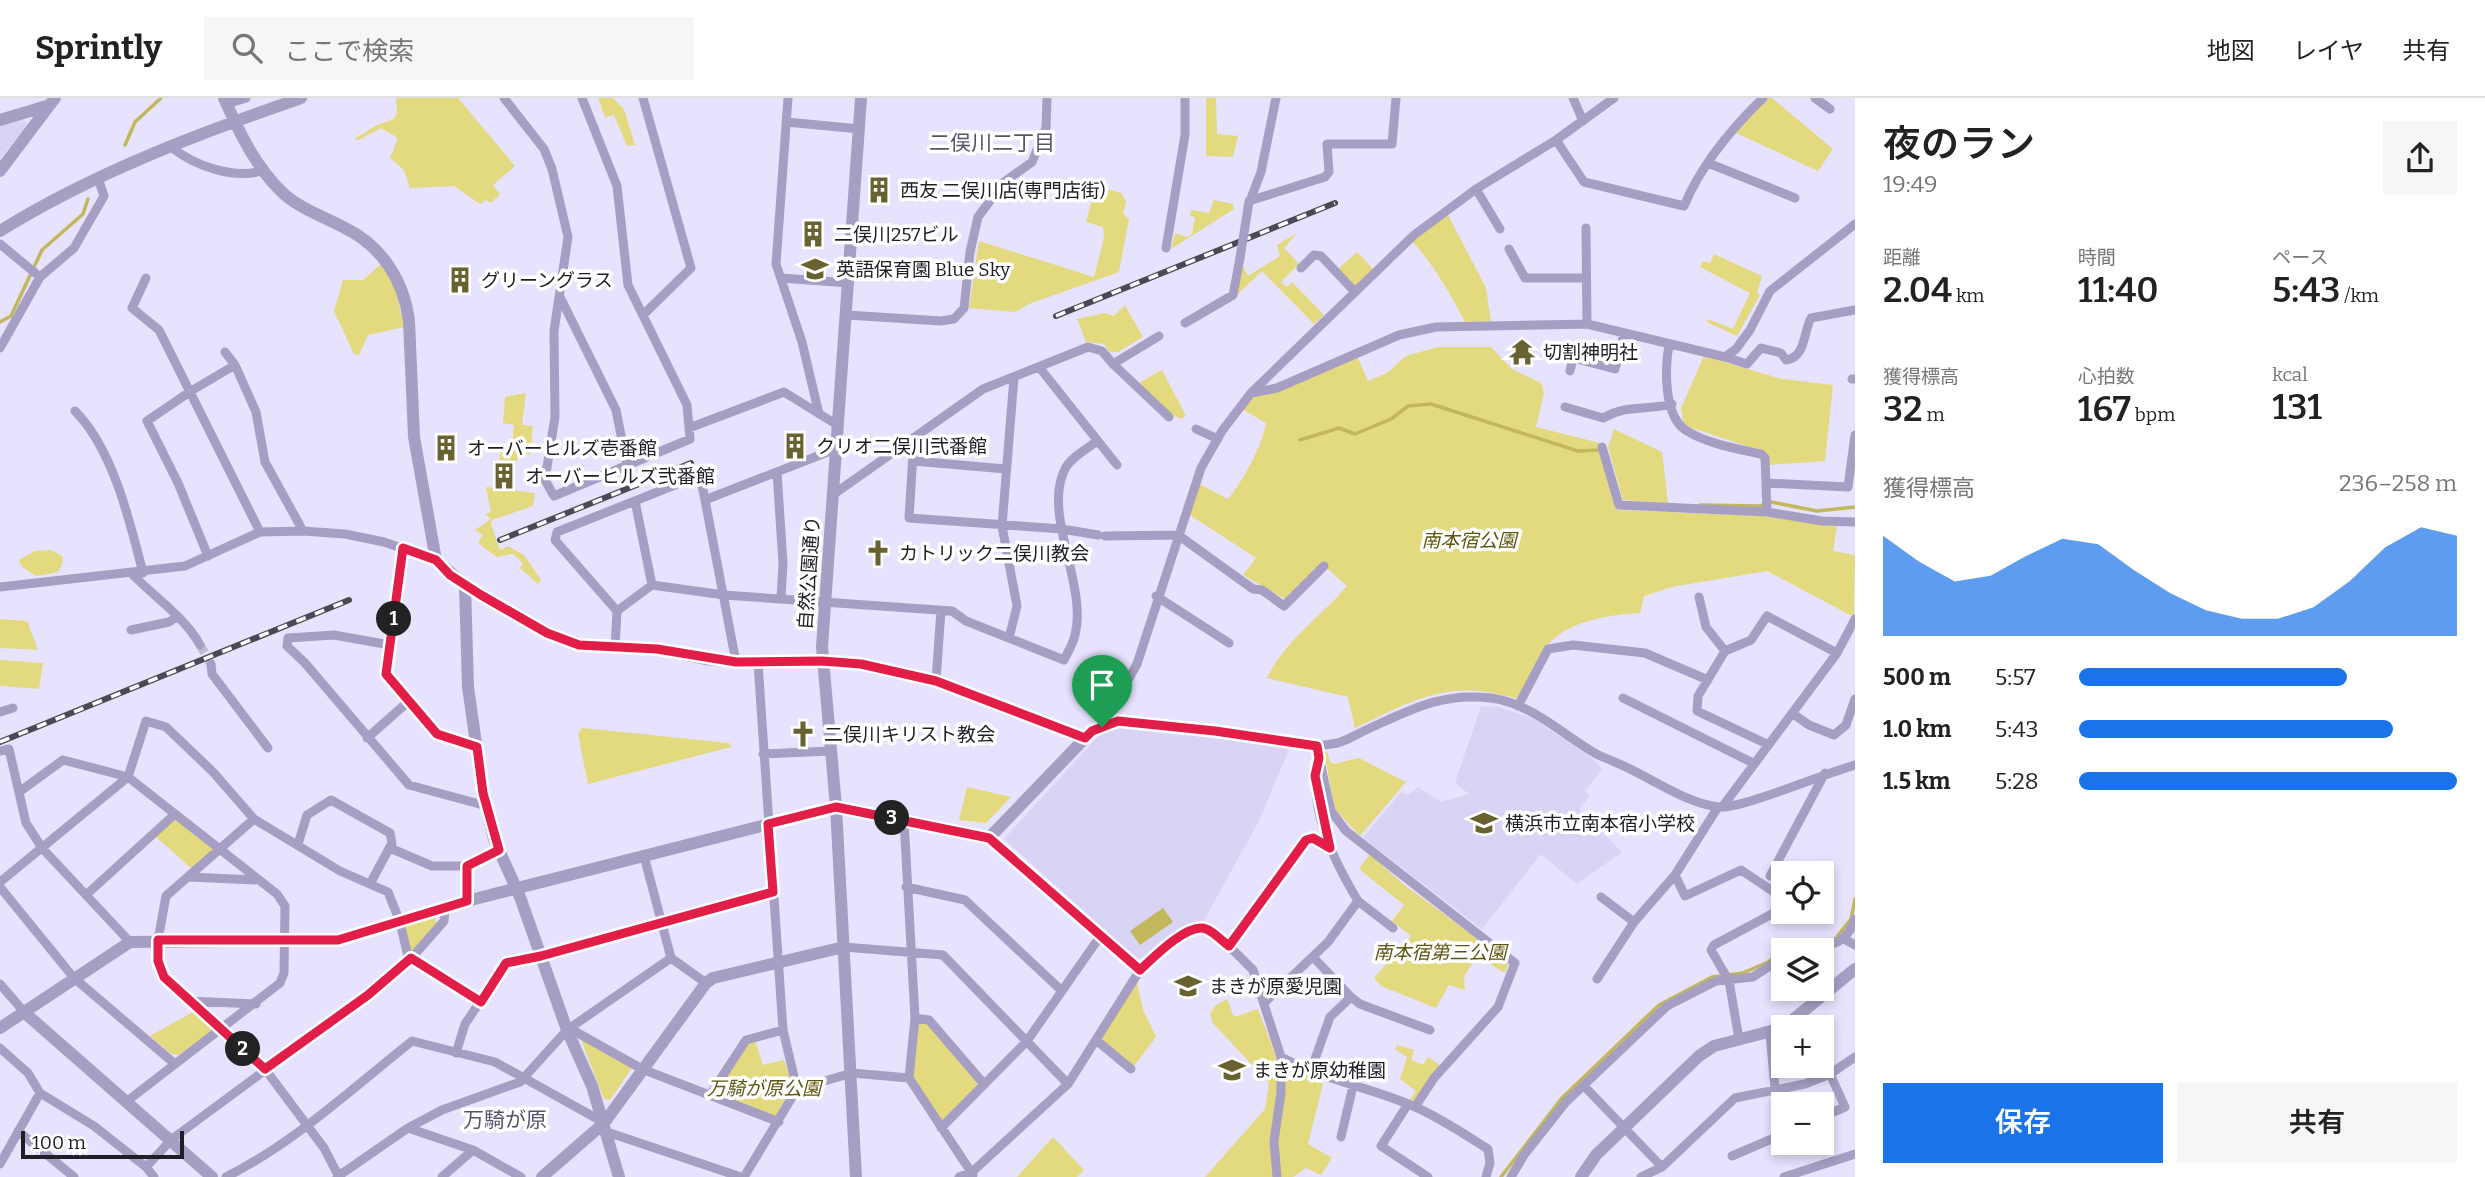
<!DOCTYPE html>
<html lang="ja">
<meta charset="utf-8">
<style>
:root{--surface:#fff;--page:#f6f6f6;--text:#222;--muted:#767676;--line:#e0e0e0;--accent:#1a73e8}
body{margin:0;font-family:Bitter,"Noto Sans JP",serif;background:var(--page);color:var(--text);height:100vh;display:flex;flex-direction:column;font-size:26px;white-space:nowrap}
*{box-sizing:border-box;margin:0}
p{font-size:23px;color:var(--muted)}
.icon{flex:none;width:38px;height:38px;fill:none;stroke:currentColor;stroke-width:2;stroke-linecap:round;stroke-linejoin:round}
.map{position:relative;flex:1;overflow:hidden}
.panel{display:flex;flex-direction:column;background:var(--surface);width:630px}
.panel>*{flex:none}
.tools{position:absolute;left:1771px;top:763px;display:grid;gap:14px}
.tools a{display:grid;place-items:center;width:63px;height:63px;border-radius:0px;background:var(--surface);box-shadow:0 4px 10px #0003;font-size:35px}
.scale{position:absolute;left:21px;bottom:18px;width:163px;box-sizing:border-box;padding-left:7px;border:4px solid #1f1d26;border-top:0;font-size:19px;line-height:24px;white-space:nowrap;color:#1f1d26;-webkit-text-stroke:5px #fff;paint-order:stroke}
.pin{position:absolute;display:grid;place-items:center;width:60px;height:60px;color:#fff;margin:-72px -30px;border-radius:50% 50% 50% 0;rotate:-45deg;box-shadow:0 0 7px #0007}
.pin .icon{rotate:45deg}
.km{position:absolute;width:35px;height:35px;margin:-18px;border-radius:50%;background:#222;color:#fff;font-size:19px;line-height:35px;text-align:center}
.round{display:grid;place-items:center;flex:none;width:74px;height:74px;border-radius:0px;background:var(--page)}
.overview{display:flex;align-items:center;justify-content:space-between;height:119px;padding:0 28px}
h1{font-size:38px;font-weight:600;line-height:52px}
.figures{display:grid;grid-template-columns:repeat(3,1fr);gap:10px;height:119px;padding:7px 28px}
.figures div{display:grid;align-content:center}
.figures b{font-size:35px;font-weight:600}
.figures small{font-size:19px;font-weight:400}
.figures p{font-size:19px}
.chart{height:196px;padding:14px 28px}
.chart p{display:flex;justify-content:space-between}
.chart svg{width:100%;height:126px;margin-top:7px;fill:var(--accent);opacity:.7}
.primary-button{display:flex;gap:14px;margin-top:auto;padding:14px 28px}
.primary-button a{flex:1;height:80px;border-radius:0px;background:var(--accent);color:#fff;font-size:28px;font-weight:600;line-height:80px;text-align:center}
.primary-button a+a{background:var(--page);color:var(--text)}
ul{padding:0 28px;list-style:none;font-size:23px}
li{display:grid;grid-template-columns:112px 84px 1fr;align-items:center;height:52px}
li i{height:18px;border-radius:9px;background:var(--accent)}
header{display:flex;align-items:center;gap:42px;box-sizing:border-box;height:98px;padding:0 35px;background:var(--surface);border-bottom:2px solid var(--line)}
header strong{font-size:33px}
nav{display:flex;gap:38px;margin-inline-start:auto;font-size:24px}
.search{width:490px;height:63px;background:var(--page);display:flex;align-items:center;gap:18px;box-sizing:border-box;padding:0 24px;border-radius:0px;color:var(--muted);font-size:26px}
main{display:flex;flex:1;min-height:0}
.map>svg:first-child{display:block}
.built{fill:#d9d3f4}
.green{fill:#e3d97e}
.water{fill:#c2b85b}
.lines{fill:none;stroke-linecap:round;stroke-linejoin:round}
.stream{stroke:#c2b85b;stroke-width:3.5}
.minor-tunnel{stroke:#bfbbd2;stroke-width:9;stroke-dasharray:9 4.5;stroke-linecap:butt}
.minor{stroke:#a69fc3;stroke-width:9}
.tertiary{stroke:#a69fc3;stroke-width:12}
.rail-casing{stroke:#4b4956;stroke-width:6}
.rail{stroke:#fff;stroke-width:3.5;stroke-dasharray:10;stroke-linecap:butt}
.minor-bridge{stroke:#a69fc3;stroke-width:9}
.route-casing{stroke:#fff;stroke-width:14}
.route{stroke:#e11d48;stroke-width:9}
.labels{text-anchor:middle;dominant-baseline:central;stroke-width:7;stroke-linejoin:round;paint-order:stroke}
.poi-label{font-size:19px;fill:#1f1d26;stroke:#fff;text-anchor:start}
.park-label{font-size:19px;font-style:italic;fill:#5e5710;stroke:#fff}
.street-label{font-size:19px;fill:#1f1d26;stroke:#fff}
.neighbourhood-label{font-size:21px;fill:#58536a;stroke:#fff}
</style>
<header>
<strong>Sprintly</strong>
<div class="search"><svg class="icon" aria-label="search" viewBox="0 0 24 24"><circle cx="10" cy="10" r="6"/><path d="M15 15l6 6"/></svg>ここで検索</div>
<nav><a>地図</a><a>レイヤ</a><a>共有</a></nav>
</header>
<main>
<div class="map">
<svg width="1855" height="1079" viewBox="0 0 1855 1079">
<rect width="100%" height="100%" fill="#e7e2fd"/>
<path class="built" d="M21,20L28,26L0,61V26Z
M1481,608L1497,609L1532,620L1591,659L1602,671L1585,693L1590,698L1579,711L1622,754L1577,786L1541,756L1482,831L1363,740L1401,694L1408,697L1418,689L1441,704L1469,696L1455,685Z
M1111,629L1175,633L1290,649L1259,723L1203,824L1138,862L1004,741L1104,632Z"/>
<path class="green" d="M396,0H458L515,68L493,87L500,96L491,105L486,102L480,106L454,88L410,90L404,72L390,60L398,40L381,30L359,42L354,41L375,28L394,21L397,15Z
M598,0H613L624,11L635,47L627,48L614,17L605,19Z
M1206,0H1216L1217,36L1238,38L1233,59L1206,58Z
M1767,0H1772L1833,51L1818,73L1734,34Z
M1091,87L1121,95L1126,103L1123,116L1129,121L1119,174L1029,206L1015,214L969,210L979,143L1094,179L1104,140L1103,129L1086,124L1094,94L1090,92Z
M1214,102L1233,106L1234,111L1171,151L1175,135L1187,139L1192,136L1195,119L1190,118L1191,112L1209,115Z
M1447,115L1486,190L1491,223L1465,224C1449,193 1435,169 1412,143Z
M1297,135L1284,150L1299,166L1281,184L1287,189L1292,184L1324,217L1314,226L1262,173L1237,197L1242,166L1248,178L1280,158L1277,147Z
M1357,154L1374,172L1356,189L1338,171Z
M1714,156L1762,178L1757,195L1760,197L1737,238L1707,224L1708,221L1733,231L1750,195L1700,169L1703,163L1710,165Z
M382,165L396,192L404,229L368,237L359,257L354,256L334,213L343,182H363Z
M1125,207L1143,239L1118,254H1110L1104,246L1086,244L1077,221L1106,215L1114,218Z
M1438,249H1491L1512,271L1541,285L1544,295L1536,329L1600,345L1619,412L1760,418L1837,428L1833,453L1855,457L1854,519L1767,473L1672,489L1644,498L1640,515C1612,516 1572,523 1551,543C1537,558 1528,583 1518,601C1449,580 1416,601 1355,630L1348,599L1267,580C1286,541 1320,520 1347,488L1321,465L1285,501L1243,477L1256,460L1187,415L1199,386L1228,401C1243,383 1262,348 1266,325L1242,311L1254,297L1357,258L1368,283L1387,275L1406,258Z
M1704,258L1782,281L1833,287L1825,363L1768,367L1765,354L1689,329L1683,324L1681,310Z
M1162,272L1186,318L1181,321L1166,314L1139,285Z
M526,295L522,327L533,328L530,357L519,354L517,363L499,362L501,351L512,353L514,327L503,325L505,299Z
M1614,331L1662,354L1668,405L1623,402L1608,349Z
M486,389L535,395L533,408L492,422L491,426L500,452L508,448L524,457L541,482L538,486L520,470L523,465L513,456L497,459L478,445L483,437L475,432L491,421L485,416L491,414Z
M51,452L62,458L63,464L58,474L36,478L22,469L19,462L35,453Z
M0,521L27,523L38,552L0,550Z
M0,562L43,565L39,591L0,588Z
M582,630L729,645L731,649L588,686L578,636Z
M1324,654H1327L1330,664L1334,666L1359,660L1406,684L1360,738L1335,711Z
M967,689L1011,699L986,725L959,722Z
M174,720L214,751L191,770L155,738Z
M1370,756L1403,786L1485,846L1481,853H1493L1508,866L1506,873L1503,874L1482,861L1476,860L1464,878L1465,892L1449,887L1436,910L1381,888L1374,880L1411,838L1392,823L1404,807L1359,771Z
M432,817L437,825L410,856L404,825Z
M1137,884L1143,912L1156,939L1134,968L1102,943L1103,937Z
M1227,901L1234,919L1258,911L1277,961L1323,986L1308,1046L1332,1060L1321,1077L1306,1070L1293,1079H1205L1265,1011L1269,985L1212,924L1210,916L1215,908Z
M193,914L213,932L179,957L171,956L150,938Z
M919,924L928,925L980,986L942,1025L913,979Z
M580,939L632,970L610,1002L604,1001Z
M755,942L763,967L784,962L793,990L777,1019L716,995L748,945Z
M1397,947L1414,952L1411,962L1423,967L1428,959L1441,968L1415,1006L1409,1003L1416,993L1400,981L1407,959L1395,951Z
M1053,1039L1084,1072L1077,1079H1017Z"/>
<path class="water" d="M1163,810L1173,824L1140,847L1130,833Z"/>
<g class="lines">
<path class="stream" d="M125,47L135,24L161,0
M0,224L11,218L42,152L83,116L88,101
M1300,342L1339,330L1355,336L1391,321L1408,308L1431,306L1578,353L1601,352
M1700,407L1760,408L1771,404L1817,413L1855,409
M1501,1079L1562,1000L1659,907L1712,879L1743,875L1768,864L1788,848L1835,841L1851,821L1855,801"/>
<path class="minor-tunnel" d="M200,547L211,566"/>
<path class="minor" d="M504,0L544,51L552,71L568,139L554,233L555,319L545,382L554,398L690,341L687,307L628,187L617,88L582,0
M643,0L691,170L644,216
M788,0L776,166L802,244L819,316
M1573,0L1583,23
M1815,0L1830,11
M227,6L246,0
M786,24L860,31
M1556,42L1584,84L1684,108C1701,67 1731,31 1763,0
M171,49C195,68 232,81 262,73
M1708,65L1795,100
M1476,91L1500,131
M1249,103L1325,79L1329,74L1327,46H1392L1396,0
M1248,108L1261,74L1276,0
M1586,130L1587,226
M0,146L40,179
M1166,150L1185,37V0
M1509,151L1525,180H1585
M1301,170L1314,157L1321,158L1355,194
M146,180L132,210L159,232L260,434
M781,180L849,185
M560,199L616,312L627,367
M847,217L941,223L954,221L964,210L970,154L978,119L1004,84L1032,64L1046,30L1047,0
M1185,225L1233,197L1240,160
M1669,246C1665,269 1663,319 1687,333C1708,346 1738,351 1761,356L1765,360L1767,414L1822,423L1855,424
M0,250L40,179L74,150L104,98L98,80
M225,254L235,267L256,314L265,364L303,433
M1725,259L1747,266L1761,250L1781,255L1786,262C1806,259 1803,235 1811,220L1855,212
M1573,260L1615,271L1624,235
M1113,266L1169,319
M1039,269L1117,367
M1570,273L1576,249
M1852,281H1855
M1251,295L1277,290L1399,237L1436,229L1587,226L1725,259L1736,251L1750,232L1770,193L1855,126
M1565,309L1603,320C1627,306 1644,313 1672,306
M75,313C113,351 130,424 143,475
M689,330L784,294L839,328
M1196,331L1218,341
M914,340L909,420L1062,431L1098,437
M1602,349L1619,407L1767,414
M913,363L1006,371
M777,374L783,465L781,500
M1766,385L1848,389L1855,337
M834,396L983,291L1088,249L1102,253L1113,266L1159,238
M705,402L736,564
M635,403L652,487
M1105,438L1178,437L1253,491L1262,492L1284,508L1324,468
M403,450L386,576L437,636L477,649
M208,458L178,385L147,323L191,293L235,267
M131,475C153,498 186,520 200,547
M0,489L185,468L260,434L303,433L345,436L384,444L436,462
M1156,498L1229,545
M1699,499L1706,529L1725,553
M617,513L652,487L724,497L952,513L966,523L1064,562C1068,554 1073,546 1075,537C1088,488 1042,416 1065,371C1070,360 1087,351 1097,343
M131,532L169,524L177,519
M1009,540L1017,508L1002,428L1014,279
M390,547L334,537L288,540L287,548L305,565L409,687L487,708
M615,550L617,513L555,442L557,434L700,377L705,402L838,350
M758,565L783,932L797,991
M211,566L212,576L268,650
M936,583L941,512
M1623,600L1753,665
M1518,608L1548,551L1573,547L1645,555L1708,582
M0,614L13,610
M1792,615L1809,627L1834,637L1846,627L1855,601
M1102,629L1137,566L1201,370L1222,333L1251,295L1414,137L1476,91L1556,42L1614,0
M367,640L409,603
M1085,640C1131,596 1271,657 1332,646C1344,645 1355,637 1366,632C1410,612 1441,594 1491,600C1530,605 1561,635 1593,654C1601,659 1609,661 1617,665C1649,678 1684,705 1719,709C1741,711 1826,675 1855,667
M1767,646L1697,613L1698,598L1725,553L1751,542L1767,518L1837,555
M0,653L9,651L26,725L42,750L130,844
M763,656L830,653
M1319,660L1331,713L1346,733L1515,865L1498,909L1434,980L1415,1009
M19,694L63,662L128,679L277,796L285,808L284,875L280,885L126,1004
M1723,708L1837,555L1855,521
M254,721L166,798L158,842V863L164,879L178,894L265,971L324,1050L339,1079
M904,722L915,920L909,980
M989,740L1140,872
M298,746L307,717L331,702L390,735L392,745L370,786
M390,750L432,768H466
M644,758L671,860L706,885
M1675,777L1685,798L1741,772L1783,800L1781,811L1714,847L1711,852L1729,883L1739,941
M1770,778L1825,675
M189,779L255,782
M0,784L128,679L146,623L166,629L213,674L254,721L340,773L388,794L400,824L409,863
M0,789L74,880L175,966
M906,789L965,802L1062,893
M86,797L175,716
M1601,799L1634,824
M467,803L466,768L499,752
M1358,803L1393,830
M1844,841L1855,847
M1229,848L1306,742L1313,740L1330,750
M844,849L943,857L1068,986
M1801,852C1826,848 1846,849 1855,821
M411,860L481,904
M1597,881L1634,824L1675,777L1718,709
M0,886L25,915
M1351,899L1360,906L1430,932
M188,903L256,906
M1264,905L1328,844L1358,803C1334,763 1308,711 1318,664
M915,920L929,922L984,986
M569,930L642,971L779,1024
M1770,935L1775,991
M1096,942L1131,971
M0,950L28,975L40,995L94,1028L146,1069L154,1079
M456,955L465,926L506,865L541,858L773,795
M1310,975L1330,919L1351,899L1313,859
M1584,988L1662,1069
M710,997L746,942L783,932
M1408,1006L1381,1048L1428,1079
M1822,1019L1845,1009L1830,976
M408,1030L473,1052L521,1079
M941,1030L1027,943L1101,837
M18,1033L74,1079
M607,1034L741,1079
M1341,1039L1353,988
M1732,1058L1783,1036
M0,1066L40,995
M146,1069L172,1041L367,897L409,863L444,823L445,809
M226,1079C294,1045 353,990 412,943L495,964L603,1024
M337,1079L408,1030L442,1012L520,984L567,932L671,860
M442,1079L473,1052
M744,1079L797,991L852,975L909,980L973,1077
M959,1079L972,1074L1068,986L1140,872L1172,843L1199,830L1207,831L1229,848L1253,872L1281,959C1324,982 1369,989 1413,1008C1439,1019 1464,1036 1488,1051L1490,1065L1486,1079
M1277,1079L1274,1043L1281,995V959
M1511,1079L1524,1057L1566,1004L1667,908L1716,883L1753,879L1783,859
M1641,1079L1662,1069L1735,1000L1805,986L1830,976L1855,959
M1784,1079L1855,1056"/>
<path class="tertiary" d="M0,22L50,7
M0,73L55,0
M0,133C93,75 198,36 301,0
M465,487L468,589L483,695L494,741L520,799L567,932L592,988L619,1079
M25,915L212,1079
M1784,929L1855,871
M0,930L130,844L338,842L467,803L836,709L989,740L1085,640L936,583L861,566L822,563L747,565L705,561L657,551L579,547L547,535L465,487L436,462L414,339L409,223C404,183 382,148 345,130C324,119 301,111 284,96C256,70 239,34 224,0
M542,1079L604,1025L706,885L713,880L844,849
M856,1079L836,709L822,549L861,0
M1581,1079L1596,1057L1699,958L1714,948L1783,930"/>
<g class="rail-casing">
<path id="rail" d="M1056,218L1335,105
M500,442L691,365
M0,644L349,502"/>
</g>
<use href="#rail" class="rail"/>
<path class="minor-bridge" d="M1240,160L1248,110"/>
</g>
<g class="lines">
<g class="route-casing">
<path id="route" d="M403,450L436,462L450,477L481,497L547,535L579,547L657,551L736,564L822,563L861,566L936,583L1085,640L1092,633L1118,623L1215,633L1317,648L1319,660L1315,678L1330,750L1313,740L1306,742L1229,848C1222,843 1214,834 1206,831C1188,824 1153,860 1140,872L989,740L836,709L768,726L773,794L541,858L506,865L481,904L411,860L368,897L265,971L164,879L158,863V842H338L467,803V768L499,752L483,695L477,649L437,636L386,576Z"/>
</g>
<use href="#route" class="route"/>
</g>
<defs>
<g id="building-bare" transform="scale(2.1)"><path d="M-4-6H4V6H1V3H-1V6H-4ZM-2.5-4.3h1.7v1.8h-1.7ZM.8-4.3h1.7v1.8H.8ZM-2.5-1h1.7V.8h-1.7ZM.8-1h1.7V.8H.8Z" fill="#67622f" stroke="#fff" stroke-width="2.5" paint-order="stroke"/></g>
<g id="school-bare" transform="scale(2.1)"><path d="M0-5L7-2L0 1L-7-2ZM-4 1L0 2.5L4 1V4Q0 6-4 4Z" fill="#67622f" stroke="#fff" stroke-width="2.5" paint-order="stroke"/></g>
<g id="temple-bare" transform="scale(2.1)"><path d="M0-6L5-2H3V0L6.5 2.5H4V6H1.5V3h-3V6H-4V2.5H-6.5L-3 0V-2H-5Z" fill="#67622f" stroke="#fff" stroke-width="2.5" paint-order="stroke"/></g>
<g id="church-bare" transform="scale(2.1)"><path d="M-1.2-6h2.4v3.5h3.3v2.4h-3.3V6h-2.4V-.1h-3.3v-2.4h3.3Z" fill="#67622f" stroke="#fff" stroke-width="2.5" paint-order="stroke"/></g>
</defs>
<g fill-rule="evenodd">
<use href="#building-bare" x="879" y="92"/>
<use href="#building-bare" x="813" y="136"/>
<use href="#school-bare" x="815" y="171"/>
<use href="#building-bare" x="460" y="182"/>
<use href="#temple-bare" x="1522" y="254"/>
<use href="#building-bare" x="795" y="348"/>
<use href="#building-bare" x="446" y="350"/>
<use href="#building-bare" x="504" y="378"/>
<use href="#church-bare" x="878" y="455"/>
<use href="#church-bare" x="803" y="636"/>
<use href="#school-bare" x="1484" y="725"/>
<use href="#school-bare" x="1188" y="888"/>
<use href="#school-bare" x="1232" y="972"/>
</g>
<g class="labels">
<g class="poi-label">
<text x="900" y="92">西友 二俣川店(専門店街)</text>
<text x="834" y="136">二俣川257ビル</text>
<text x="836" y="171">英語保育園 Blue Sky</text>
<text x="481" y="182">グリーングラス</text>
<text x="1543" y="254">切割神明社</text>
<text x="816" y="348">クリオ二俣川弐番館</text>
<text x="467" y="350">オーバーヒルズ壱番館</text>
<text x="525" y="378">オーバーヒルズ弐番館</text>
<text x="899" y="455">カトリック二俣川教会</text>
<text x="824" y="636">二俣川キリスト教会</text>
<text x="1505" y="725">横浜市立南本宿小学校</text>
<text x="1209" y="888">まきが原愛児園</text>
<text x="1253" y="972">まきが原幼稚園</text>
</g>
<g class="park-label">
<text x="1469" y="442">南本宿公園</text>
<text x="1440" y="854">南本宿第三公園</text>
<text x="764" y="990">万騎が原公園</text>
</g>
<g class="street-label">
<text transform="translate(809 475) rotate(-86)">自然公園通り</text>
</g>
<g class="neighbourhood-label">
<text x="992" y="45">二俣川二丁目</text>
<text x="505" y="1022">万騎が原</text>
</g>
</g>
</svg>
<div class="tools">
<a><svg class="icon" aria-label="locate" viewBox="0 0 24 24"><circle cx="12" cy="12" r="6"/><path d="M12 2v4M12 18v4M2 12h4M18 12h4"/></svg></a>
<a><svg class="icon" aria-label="layers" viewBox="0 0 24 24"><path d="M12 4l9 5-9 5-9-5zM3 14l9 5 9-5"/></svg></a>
<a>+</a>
<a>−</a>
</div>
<div class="scale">100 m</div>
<div class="pin" style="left:1102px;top:629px;background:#1e9e55"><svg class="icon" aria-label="arrive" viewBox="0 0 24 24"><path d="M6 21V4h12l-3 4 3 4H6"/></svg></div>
<b class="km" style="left:394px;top:521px">1</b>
<b class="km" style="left:243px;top:951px">2</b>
<b class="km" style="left:892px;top:720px">3</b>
</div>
<section class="panel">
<div class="overview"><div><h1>夜のラン</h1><p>19:49</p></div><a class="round"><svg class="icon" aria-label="share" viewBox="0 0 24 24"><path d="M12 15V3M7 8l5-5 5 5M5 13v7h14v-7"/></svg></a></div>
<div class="figures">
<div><p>距離</p><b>2.04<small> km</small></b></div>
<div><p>時間</p><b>11:40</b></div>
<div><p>ペース</p><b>5:43<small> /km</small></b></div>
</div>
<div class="figures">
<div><p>獲得標高</p><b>32<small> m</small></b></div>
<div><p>心拍数</p><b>167<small> bpm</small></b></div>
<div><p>kcal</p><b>131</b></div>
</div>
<div class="chart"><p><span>獲得標高</span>236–258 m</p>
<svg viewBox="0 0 160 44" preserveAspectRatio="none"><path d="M0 44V9L10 18L20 25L30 23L40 16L50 10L60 12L70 21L80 29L90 35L100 38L110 38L120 34L130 25L140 13L150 6L160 9V44z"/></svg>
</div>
<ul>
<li><b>500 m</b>5:57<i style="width:71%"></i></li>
<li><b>1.0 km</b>5:43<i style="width:83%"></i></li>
<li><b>1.5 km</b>5:28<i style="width:100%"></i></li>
</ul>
<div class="primary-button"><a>保存</a><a>共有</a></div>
</section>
</main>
